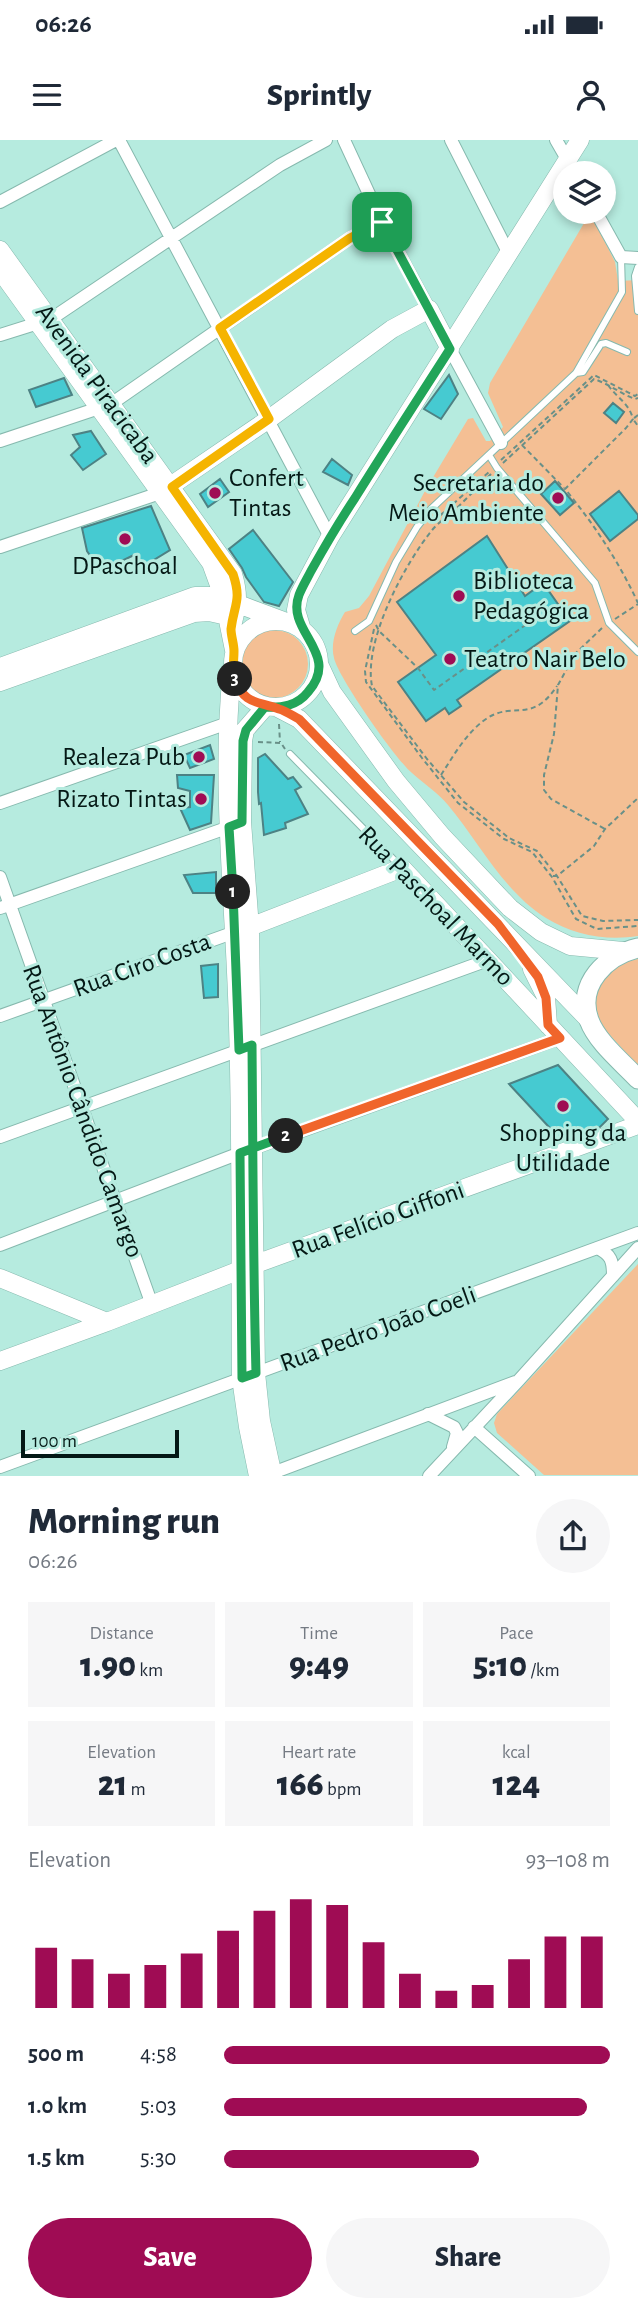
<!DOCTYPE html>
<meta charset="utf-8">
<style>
:root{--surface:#fff;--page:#f6f6f7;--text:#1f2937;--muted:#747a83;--accent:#9f0c54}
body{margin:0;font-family:"Alegreya Sans",sans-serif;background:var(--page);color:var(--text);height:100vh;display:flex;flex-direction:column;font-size:26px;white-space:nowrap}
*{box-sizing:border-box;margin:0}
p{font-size:23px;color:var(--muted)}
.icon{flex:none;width:38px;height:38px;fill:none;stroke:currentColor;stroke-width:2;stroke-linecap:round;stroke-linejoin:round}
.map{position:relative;height:1336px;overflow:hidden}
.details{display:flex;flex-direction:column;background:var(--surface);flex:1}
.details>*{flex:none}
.buttons{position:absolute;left:553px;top:21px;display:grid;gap:14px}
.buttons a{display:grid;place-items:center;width:63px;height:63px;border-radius:50%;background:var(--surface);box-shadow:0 4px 10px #0003;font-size:35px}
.scale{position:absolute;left:21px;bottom:18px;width:158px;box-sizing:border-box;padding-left:7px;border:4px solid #041815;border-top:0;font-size:19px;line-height:24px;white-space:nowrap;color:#041815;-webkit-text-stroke:5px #b6ebdf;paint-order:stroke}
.pin{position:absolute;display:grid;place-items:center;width:60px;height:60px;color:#fff;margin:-30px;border-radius:14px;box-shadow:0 4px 10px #0006}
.km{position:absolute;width:35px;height:35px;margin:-18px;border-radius:50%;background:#222;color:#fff;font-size:19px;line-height:35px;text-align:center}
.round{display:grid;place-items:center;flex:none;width:74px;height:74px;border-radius:37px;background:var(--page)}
.overview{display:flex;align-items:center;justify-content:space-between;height:119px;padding:0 28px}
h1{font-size:38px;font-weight:800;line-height:52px}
.metrics{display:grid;grid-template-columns:repeat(3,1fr);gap:10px;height:119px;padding:7px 28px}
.metrics div{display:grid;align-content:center;border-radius:0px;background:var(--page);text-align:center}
.metrics b{font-size:35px;font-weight:800}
.metrics small{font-size:19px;font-weight:400}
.metrics p{font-size:19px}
.chart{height:196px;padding:14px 28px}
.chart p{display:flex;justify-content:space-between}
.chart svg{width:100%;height:126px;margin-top:7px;stroke:var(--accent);stroke-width:6}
.button{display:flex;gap:14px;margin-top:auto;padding:14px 28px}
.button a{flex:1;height:80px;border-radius:42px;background:var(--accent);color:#fff;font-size:28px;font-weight:800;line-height:80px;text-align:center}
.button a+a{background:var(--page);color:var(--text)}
ul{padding:0 28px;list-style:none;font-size:23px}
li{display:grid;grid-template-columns:112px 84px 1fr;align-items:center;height:52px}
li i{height:18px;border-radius:9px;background:var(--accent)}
.status{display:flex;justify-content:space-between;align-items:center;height:49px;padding:0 35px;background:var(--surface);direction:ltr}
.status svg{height:19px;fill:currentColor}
header{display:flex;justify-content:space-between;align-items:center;height:91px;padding:0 28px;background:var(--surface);font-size:32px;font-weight:800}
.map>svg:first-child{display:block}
.green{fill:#f4bf94}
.building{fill:#46cad1;stroke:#4d8284;stroke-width:2}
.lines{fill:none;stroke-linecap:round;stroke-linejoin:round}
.lane-casing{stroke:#86b9ae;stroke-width:8}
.street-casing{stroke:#86b9ae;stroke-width:14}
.secondary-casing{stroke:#86b9ae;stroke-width:19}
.primary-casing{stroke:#86b9ae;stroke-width:21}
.path{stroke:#699088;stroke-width:2;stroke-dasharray:5 3.5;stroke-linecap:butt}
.lane{stroke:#fff;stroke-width:6}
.street{stroke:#fff;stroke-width:12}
.secondary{stroke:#fff;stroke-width:18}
.primary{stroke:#fff;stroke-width:19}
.split-1-casing{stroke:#fff;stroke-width:14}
.split-2-casing{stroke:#fff;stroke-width:14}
.split-3-casing{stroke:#fff;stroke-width:14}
.split-4-casing{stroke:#fff;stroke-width:14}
.split-1{stroke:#22a559;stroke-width:9}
.split-2{stroke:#22a559;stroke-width:9}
.split-3{stroke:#f0652b;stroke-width:9}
.split-4{stroke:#f5b400;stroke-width:9}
.poi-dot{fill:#9f0c54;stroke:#b6ebdf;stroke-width:2.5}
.labels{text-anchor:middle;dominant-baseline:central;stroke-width:6;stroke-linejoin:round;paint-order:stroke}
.street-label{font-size:26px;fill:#041815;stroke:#b6ebdf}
.poi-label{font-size:26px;fill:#041815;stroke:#b6ebdf;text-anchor:start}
</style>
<div class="status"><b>06:26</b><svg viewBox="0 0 49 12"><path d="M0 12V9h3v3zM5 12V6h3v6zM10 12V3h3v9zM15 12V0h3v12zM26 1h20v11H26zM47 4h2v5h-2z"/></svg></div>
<header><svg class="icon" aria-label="menu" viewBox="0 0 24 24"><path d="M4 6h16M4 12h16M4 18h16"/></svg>Sprintly<svg class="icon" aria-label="person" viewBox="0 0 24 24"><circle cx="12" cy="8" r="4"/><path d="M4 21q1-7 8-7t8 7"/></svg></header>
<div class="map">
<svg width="638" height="1336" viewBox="0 0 638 1336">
<rect width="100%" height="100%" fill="#b6ebdf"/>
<path class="green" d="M587,78H593L615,122L618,141L638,140V796C606,801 573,795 546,778C503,751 479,702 448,665C437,652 424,644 412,633C396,620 338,537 334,518C330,503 337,485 345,472L359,468L369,456L426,349L468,279L473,278L486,301H490L503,287L488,253L490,243Z
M240 524a34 34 0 1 1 68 0a34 34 0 1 1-68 0Z
M638,819V926L598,882L593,854L615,824Z
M638,1124V1335H544L497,1293L494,1283L497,1274Z"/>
<path class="building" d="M449,235L458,254L441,279L424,269Z
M64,238L72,255L36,267L29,250Z
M613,263L624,272L616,283L604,273Z
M91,291L106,314L83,330L71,315L80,307L73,295Z
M332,319L352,335L348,345L323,332Z
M220,339L229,352L208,367L200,354Z
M555,341L574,363L560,375L541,354Z
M619,351L638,375V379L610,401L590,374Z
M151,366L170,410L139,429L134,415L101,431L87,411L82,388Z
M253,390L293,442L279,466L264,462L246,437L242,428L229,409Z
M487,396L525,456L543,443L570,481L457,560L461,566L449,574L445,568L426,581L398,542L436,515L397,462Z
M210,605L214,619L190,628L184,615Z
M265,614L288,639L293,637L301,647L295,650L308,674L285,683L286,688L264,695L261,663L259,664L258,652V618Z
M177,635H214L211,683L190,690L180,668L190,667V651L178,648Z
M216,732V753H193L184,735Z
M218,824V857L204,858L201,826Z
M558,925L608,979L600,987L562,1001L509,944Z"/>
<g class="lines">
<g class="lane-casing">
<path id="lane" d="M638,127L635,136L638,171
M576,233L583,232L601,204L606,203L627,212
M489,315L497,328L595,443L609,483L638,512
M355,491L369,481L396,422L417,387L431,369L576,233L622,152L621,117
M290,614L400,726"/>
</g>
<g class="street-casing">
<path id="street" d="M119,0L330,397
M344,0L382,82L429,169
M451,0L509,114
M556,0L575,33
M0,62L116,0
M596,72L621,117L638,118
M0,195L51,179L280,25L326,0
M450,209L501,303
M0,301L111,264L350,98L382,82
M0,407L160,353
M0,663L228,583
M0,737L152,1165
M0,768L235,685
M0,876L235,792
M0,997L488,820
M0,1105L240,1013L560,898
M597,1108C611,1114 613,1121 613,1136
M428,1274L454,1287L457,1293L453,1307
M474,1287L529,1336
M0,1327L638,1093
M267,1335L515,1242
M429,1336L519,1240L638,1108"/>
</g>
<g class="secondary-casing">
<path id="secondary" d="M0,110L233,434C240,457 237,468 231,490
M0,130L211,423L223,456L234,510
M163,351L269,279L392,189L429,169L450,209
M233 524a43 43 0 1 1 86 0a43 43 0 1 1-86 0Z
M302,490L296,470L299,455L330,397L580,0
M319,524L332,552L396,641L442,696L510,768L541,792L570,806L623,811
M0,527L195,456H223L238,464L286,482
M232,531C221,638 233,747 237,855C242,983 240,1111 241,1238L248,1287L258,1336
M0,542L194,473L209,472L227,476
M265,567L245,590L243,601L242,682L250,788L256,1233L261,1281L273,1336
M278,568L299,579L588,879
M242,790L402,728L638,981
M532,829L546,857L548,885
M0,1138L107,1182
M0,1221L107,1182L253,1125L638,985"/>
</g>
<g class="primary-casing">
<path id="primary" d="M638,808C607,815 576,844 589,880C597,902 622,922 638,939"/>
</g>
<path class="path" d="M608,245C617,258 629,263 633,279L626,288L565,349C594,384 619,422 638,463
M638,275L633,279L638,286
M522,305L564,348
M501,320L594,235L635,256L638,254
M503,323L594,239C609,244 621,254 635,259L638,258
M491,334C481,344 471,354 461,364C452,373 441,380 433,389C405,423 363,501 372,546L427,619L464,662L509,698L537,711L557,736L582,776L603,781L638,780
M434,381L490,331
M615,479L638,464
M376,485L379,491L418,528L434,550L548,469
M602,488L575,514L558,545L554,594L544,635V650L551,659L605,689
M374,489L365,531L366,542L422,618L458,663L504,699L532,712L552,737L576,779L597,789L638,786
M279,584L280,602
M258,602L281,603L285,609
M441,635C454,615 466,593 486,579C514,560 531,585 557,546
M553,736H557L594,706L605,689L638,658"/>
<use href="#lane" class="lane"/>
<use href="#street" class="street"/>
<use href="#secondary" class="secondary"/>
<use href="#primary" class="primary"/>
</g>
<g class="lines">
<g class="split-1-casing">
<path id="split-1" d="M233,752L229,687L242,682L243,601L246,590L265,567C282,568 297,566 308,552C342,513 285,492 299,455C302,447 307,439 311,431C325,406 339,382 355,358C386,308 418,259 450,209L382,82"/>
</g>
<g class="split-2-casing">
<path id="split-2" d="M233,752L239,910L252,905C253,1015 253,1124 256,1233L242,1238L240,1013L286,996"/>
</g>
<g class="split-3-casing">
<path id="split-3" d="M235,539C244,565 258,561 279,569C286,571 293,576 299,579L498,784L538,837L546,858L548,885L560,898L286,996"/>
</g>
<g class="split-4-casing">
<path id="split-4" d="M235,539C232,528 234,521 234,511C234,504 231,496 231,489C234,464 242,461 233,434L172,347L269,279L220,188L350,98L382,82"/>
</g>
<use href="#split-1" class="split-1"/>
<use href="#split-2" class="split-2"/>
<use href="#split-3" class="split-3"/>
<use href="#split-4" class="split-4"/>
</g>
<g class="poi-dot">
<circle cx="215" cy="353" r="7"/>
<circle cx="558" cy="358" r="7"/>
<circle cx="125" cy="399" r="7"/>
<circle cx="459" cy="456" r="7"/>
<circle cx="450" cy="519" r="7"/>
<circle cx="199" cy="617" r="7"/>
<circle cx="201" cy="659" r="7"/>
<circle cx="563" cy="966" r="7"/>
</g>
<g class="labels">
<g class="street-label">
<text transform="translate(97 244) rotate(54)">Avenida Piracicaba</text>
<text transform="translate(436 766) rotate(46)">Rua Paschoal Marmo</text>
<text transform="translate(142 825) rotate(-20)">Rua Ciro Costa</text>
<text transform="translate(83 971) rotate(70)">Rua Antônio Cândido Camargo</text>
<text transform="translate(378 1080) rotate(-20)">Rua Felício Giffoni</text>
<text transform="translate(378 1189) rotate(-20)">Rua Pedro João Coeli</text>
</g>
<g class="poi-label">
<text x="229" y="338">Confert<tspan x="229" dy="30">Tintas</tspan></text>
<text x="544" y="343" text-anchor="end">Secretaria do<tspan x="544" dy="30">Meio Ambiente</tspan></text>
<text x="125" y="426" text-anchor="middle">DPaschoal</text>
<text x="473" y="441">Biblioteca<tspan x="473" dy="30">Pedagógica</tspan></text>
<text x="464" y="519">Teatro Nair Belo</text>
<text x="185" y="617" text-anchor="end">Realeza Pub</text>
<text x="187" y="659" text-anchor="end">Rizato Tintas</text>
<text x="563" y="993" text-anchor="middle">Shopping da<tspan x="563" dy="30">Utilidade</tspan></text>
</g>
</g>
</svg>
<div class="buttons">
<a><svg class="icon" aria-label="layers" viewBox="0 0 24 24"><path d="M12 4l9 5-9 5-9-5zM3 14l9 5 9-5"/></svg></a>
</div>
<div class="scale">100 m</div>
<div class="pin" style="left:382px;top:82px;background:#1e9e55"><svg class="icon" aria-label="arrive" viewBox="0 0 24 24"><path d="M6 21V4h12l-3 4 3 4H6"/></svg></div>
<b class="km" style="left:233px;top:752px">1</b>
<b class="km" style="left:286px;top:996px">2</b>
<b class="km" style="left:235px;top:539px">3</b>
</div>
<section class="details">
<div class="overview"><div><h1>Morning run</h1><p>06:26</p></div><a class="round"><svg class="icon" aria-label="share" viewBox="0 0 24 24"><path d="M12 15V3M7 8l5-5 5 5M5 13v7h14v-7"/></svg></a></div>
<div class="metrics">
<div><p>Distance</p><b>1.90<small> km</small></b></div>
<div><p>Time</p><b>9:49</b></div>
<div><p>Pace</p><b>5:10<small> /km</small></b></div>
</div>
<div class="metrics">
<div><p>Elevation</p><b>21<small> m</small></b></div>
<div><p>Heart rate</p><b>166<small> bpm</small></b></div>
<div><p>kcal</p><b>124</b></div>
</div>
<div class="chart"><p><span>Elevation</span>93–108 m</p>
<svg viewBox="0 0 160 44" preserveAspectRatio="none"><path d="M5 44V23M15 44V27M25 44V32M35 44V29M45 44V25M55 44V17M65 44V10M75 44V6M85 44V8M95 44V21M105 44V32M115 44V38M125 44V36M135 44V27M145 44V19M155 44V19"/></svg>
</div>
<ul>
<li><b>500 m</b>4:58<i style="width:100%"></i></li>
<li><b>1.0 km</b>5:03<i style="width:94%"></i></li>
<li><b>1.5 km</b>5:30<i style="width:66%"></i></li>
</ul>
<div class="button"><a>Save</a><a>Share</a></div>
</section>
